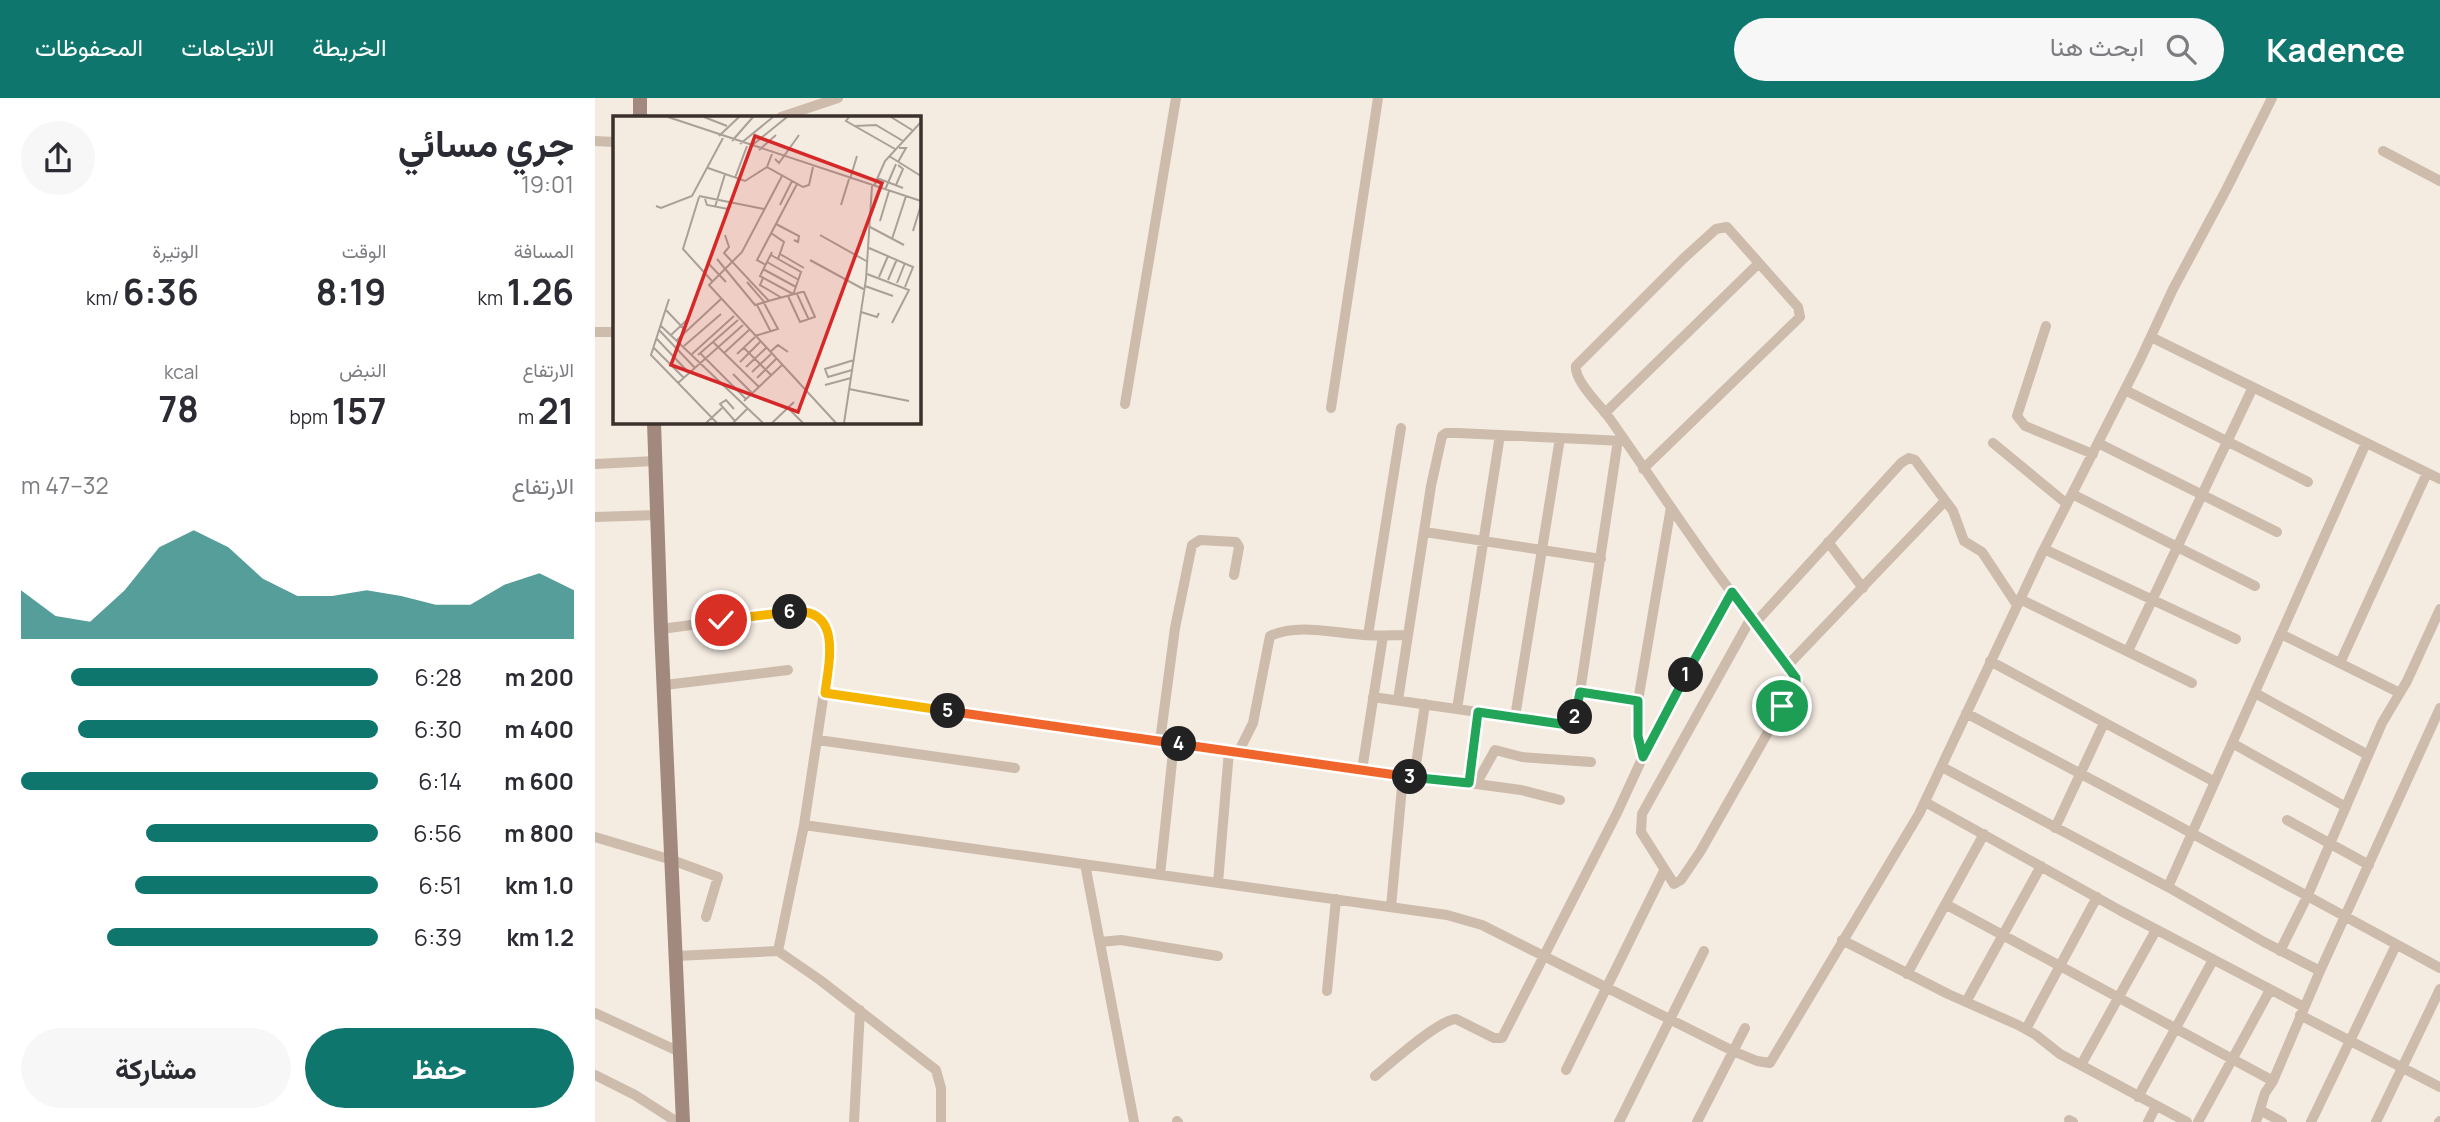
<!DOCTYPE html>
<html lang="ar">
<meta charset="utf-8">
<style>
:root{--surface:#fff;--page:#f7f7f7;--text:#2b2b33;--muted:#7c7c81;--accent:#0f766e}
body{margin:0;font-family:Manrope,Vazirmatn,sans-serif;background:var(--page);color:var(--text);direction:rtl;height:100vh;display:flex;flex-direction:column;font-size:26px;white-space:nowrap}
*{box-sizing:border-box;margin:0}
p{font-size:23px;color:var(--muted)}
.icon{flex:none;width:38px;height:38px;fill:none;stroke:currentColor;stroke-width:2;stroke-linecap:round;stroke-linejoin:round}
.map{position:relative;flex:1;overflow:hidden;direction:ltr}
.details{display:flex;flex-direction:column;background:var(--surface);width:595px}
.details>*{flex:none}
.pin{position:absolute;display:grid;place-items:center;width:60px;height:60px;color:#fff;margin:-30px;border:4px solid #fff;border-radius:50%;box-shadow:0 2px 7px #0007}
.km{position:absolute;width:35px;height:35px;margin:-18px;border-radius:50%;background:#222;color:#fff;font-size:19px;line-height:35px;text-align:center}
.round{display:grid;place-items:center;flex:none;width:74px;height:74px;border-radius:37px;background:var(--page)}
.overview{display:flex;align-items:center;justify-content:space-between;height:119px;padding:0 21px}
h1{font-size:38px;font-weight:700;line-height:52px}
.stats{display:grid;grid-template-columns:repeat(3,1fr);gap:10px;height:119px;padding:7px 21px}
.stats div{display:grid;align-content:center}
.stats b{font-size:35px;font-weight:700}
.stats small{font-size:19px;font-weight:400}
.stats p{font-size:19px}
.chart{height:196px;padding:14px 21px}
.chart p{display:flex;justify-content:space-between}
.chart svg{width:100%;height:126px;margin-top:7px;fill:var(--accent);opacity:.7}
.primary-button{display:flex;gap:14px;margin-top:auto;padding:14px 21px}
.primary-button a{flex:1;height:80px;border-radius:42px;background:var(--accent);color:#fff;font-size:28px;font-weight:700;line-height:80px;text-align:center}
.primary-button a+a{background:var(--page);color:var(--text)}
ul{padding:0 21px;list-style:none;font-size:23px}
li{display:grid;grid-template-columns:112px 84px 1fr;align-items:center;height:52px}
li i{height:18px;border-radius:9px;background:var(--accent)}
header{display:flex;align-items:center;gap:42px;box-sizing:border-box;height:98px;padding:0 35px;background:var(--accent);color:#fff}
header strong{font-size:33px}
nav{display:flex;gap:38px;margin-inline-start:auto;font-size:24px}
.search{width:490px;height:63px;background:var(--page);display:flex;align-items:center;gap:18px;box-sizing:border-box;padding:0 24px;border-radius:38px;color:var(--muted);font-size:26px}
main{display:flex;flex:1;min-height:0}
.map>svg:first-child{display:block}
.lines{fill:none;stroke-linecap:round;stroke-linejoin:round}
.street{stroke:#cdbbac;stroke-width:10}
.secondary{stroke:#a18a7d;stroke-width:14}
.split-1-casing{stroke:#fff;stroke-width:14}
.split-2-casing{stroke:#fff;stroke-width:14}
.split-3-casing{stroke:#fff;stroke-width:14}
.split-4-casing{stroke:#fff;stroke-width:14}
.split-5-casing{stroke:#fff;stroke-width:14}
.split-6-casing{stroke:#fff;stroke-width:14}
.split-7-casing{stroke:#fff;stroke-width:14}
.split-1{stroke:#22a559;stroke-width:9}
.split-2{stroke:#22a559;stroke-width:9}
.split-3{stroke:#22a559;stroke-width:9}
.split-4{stroke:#f0652b;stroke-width:9}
.split-5{stroke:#f0652b;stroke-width:9}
.split-6{stroke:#f5b400;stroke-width:9}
.split-7{stroke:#f5b400;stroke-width:9}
.inset-road{fill:none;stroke:#aaa098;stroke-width:2}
.view{fill:#d62828;fill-opacity:0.15;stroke:#d62828;stroke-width:3.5}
.inset-edge{fill:none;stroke:#3b302b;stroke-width:3.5}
</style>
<header>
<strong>Kadence</strong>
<div class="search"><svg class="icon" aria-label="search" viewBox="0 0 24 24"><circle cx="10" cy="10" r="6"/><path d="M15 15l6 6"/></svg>ابحث هنا</div>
<nav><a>الخريطة</a><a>الاتجاهات</a><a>المحفوظات</a></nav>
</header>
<main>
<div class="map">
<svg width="1845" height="1024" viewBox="0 0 1845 1024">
<rect width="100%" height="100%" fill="#f4ebe1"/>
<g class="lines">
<path class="street" d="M186,19L243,0
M0,43L19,44
M1788,53L1845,83
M1451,228L1422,318L1430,328L1498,356
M0,234H19
M1556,239L1845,381
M1530,292L1713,384
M530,306L581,0
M736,310L783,0
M1010,315L1164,165
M1398,345L1472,406
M1503,345L1682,434
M0,366L60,363
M1048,371L1205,219L1203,209L1132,129L1121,131L1089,160L981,268C979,283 1006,308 1015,321C1051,372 1085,424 1122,475C1139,498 1157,521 1174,544C1183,556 1195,569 1202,583L1105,754L1086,782L1079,786L1046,734L1047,716L1156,520
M1477,396L1660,488
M0,419L63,417
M830,434L1006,461
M1233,444L1268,490
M1449,451L1641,541
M1425,501L1597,585
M1160,525L1306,365L1314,360L1320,362L1358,413L1369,443L1387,454L1422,507
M66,531L203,513C223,518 235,527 236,548L209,727L183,853L81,858
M1686,536L1805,595
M773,537L806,330
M1533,553L1658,289
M1395,563L1620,684
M1745,565L1832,375
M1192,568L1350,403
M70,587L193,572
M985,594L1043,603L1076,409
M230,595L808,678L874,685L883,613
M1660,595L1773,657
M778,599L973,627L978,625L985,594L1023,342
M803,602L836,388L847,338L851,335H863L1028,343
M1043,603V638L1048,659
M862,611L905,337
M1371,615L1554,712L1845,870
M920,619L965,340
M223,642L420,670
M565,643L580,530L597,447L605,442L641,444L644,449L639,477
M1637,645L1751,709
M643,655L658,625L675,538C702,525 739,535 768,537C783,538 798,537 813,537
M1347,669L1573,789L1669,844L1725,873
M767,672L788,538
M819,680L830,606
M874,681L885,679L900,652L927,659L996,664
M874,685L926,692L965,702
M1330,704L1526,813L1709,909
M1692,722L1774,767
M209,727L852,817L887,827L1138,953L1162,963L1175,965L1324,716L1447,455L1545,262L1578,191L1631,92L1677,0
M1460,730L1509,625
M0,739L77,762L123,779L111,819
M490,766L539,1024
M565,777L579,645
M623,785L634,653
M1573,789L1771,345
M1352,807L1678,983
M796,809L808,678
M1247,842L1353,896L1423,927L1441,937L1465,956L1592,1024
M505,844L526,842L623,858
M183,853L225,882L341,972L346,990V1024
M1685,853L1712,799L1787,625L1812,583L1845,511
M1312,876L1389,736
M732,893L741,801
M1371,904L1446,768
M0,915L85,954
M1705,917L1845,989
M1431,931L1502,799
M1486,967L1561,832
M971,972L1069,773
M0,977L40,997L82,1024
M780,978C796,965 843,922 861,921L899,940H907L1022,715L1051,652L1137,494
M1543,999L1618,862
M1665,1012L1687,1024
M1474,1022L1478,1024
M582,1023L583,1024
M259,1024L265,912
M1024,1024L1109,853
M1102,1024L1150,930
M1553,1024L1561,1008
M1603,1024L1675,892
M1661,1024L1670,995L1678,983L1725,873L1845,610
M1716,1024L1801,847
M1781,1024L1845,891
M1844,1024L1845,1023"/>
<path class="secondary" d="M45,0V19
M59,324L66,531L88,1024"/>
</g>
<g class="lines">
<g class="split-1-casing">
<path id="split-1" d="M1091,577L1137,494L1201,580V586L1187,608"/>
</g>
<g class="split-2-casing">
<path id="split-2" d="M980,619L985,594L1043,603V638L1048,659L1091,577"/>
</g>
<g class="split-3-casing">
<path id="split-3" d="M815,679L874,685L883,614L973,627L978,625L980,619"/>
</g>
<g class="split-4-casing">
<path id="split-4" d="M584,646L815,679"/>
</g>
<g class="split-5-casing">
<path id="split-5" d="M353,613L584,646"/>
</g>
<g class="split-6-casing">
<path id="split-6" d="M195,514C248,508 234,563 230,595L353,613"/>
</g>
<g class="split-7-casing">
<path id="split-7" d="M126,522L195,514"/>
</g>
<use href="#split-1" class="split-1"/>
<use href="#split-2" class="split-2"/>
<use href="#split-3" class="split-3"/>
<use href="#split-4" class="split-4"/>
<use href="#split-5" class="split-5"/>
<use href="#split-6" class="split-6"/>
<use href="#split-7" class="split-7"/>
</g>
<g transform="translate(18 18)">
<rect width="308" height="308" fill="#f4ebe1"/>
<path class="inset-road" d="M55,1L308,85M91,1L114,10M236,1L233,5L282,33M278,1L299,14M242,10L263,9L290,25M106,20L126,1M119,25L140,1M127,28L160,1M137,31L174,1M146,34L163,19M159,38L154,51L190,71L196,69L200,51M276,40L308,60M162,43L166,47L186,19M285,46L293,32H286M95,52L132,65L154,51M169,60L129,136L96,169L223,307M122,62L134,30M264,62L290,72M237,63L244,40M283,69L290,53L285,49M261,70L272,45L308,6M272,74L283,48M86,80L151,93M86,81L70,133L99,165M92,83L94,89L115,93M167,89L179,65M228,89L236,63M43,90L48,92L79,80L110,22M102,91L112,58M267,105L276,75M163,108L186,120L185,126L181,124M257,111L291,129M300,115L308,89M158,117L171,126L165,143M112,119L116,131L111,137L156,185M207,119L255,146M279,123L293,80M256,132L300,151L292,171M159,136L147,160L180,178M167,138L191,152M158,139L188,156L180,179M104,143L142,189L159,184L189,176H191L202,201L187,206L175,180M197,144L252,174M154,146L186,164M95,147L113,166M153,149L144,144L184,68M150,153L183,171M254,158L296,174L279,207M266,161L275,140M150,162L147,169L169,182M275,164L284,143M134,166L152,187M284,167L292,147M252,170L280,180M184,178L196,204M56,183L38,239L104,307M144,189L158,216M52,193L73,215M248,196L264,201L266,197M47,209L150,307M46,214L82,252M58,219L75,203M142,220L165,213L151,187M43,222L76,257M64,224L108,183M100,226L146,271M71,230L108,198M40,231L71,262M131,232L158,259M157,236L165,229L175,236M87,237L133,283M111,237L136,214M79,238L121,200M124,238L142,221M85,239L125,204M127,246L147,226M133,251L153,232M239,254L215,261L212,253L241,244M139,256L158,238M120,258L139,277M144,262L163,243M65,267L130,209M212,269L238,262M236,273L296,285M131,285L169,249M175,292L190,307M121,293L113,284L107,288L122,305M93,307L109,292M120,307L135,292M159,307L181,286M231,307L253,163L259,70"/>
<path class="view" d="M142,20L269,67L185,296L58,249Z"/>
<rect width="308" height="308" class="inset-edge"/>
</g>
</svg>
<div class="pin" style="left:1187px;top:608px;background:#1e9e55"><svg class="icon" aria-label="arrive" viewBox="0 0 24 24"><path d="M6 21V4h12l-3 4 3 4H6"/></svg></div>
<div class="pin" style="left:126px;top:522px;background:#d93025"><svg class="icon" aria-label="check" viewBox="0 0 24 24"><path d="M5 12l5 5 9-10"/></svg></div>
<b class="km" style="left:1091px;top:577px">1</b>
<b class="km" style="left:980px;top:619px">2</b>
<b class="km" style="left:815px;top:679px">3</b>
<b class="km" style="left:584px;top:646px">4</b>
<b class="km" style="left:353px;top:613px">5</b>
<b class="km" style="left:195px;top:514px">6</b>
</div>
<section class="details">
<div class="overview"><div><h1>جري مسائي</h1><p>19:01</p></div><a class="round"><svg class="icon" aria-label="share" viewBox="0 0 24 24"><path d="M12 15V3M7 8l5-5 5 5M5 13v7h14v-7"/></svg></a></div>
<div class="stats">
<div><p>المسافة</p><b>1.26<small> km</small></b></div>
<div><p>الوقت</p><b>8:19</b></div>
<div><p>الوتيرة</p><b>6:36<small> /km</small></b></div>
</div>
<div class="stats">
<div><p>الارتفاع</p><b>21<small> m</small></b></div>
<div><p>النبض</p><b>157<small> bpm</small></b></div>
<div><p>kcal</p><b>78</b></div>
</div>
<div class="chart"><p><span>الارتفاع</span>32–47 m</p>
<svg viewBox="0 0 160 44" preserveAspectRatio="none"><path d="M0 44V27L10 36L20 38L30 27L40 12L50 6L60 12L70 23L80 29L90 29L100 27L110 29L120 32L130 32L140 25L150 21L160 27V44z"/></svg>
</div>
<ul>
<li><b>200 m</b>6:28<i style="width:86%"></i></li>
<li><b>400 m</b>6:30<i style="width:84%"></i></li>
<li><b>600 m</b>6:14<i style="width:100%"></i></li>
<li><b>800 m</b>6:56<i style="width:65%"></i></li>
<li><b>1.0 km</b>6:51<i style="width:68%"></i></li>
<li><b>1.2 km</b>6:39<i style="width:76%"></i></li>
</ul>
<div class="primary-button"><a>حفظ</a><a>مشاركة</a></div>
</section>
</main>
